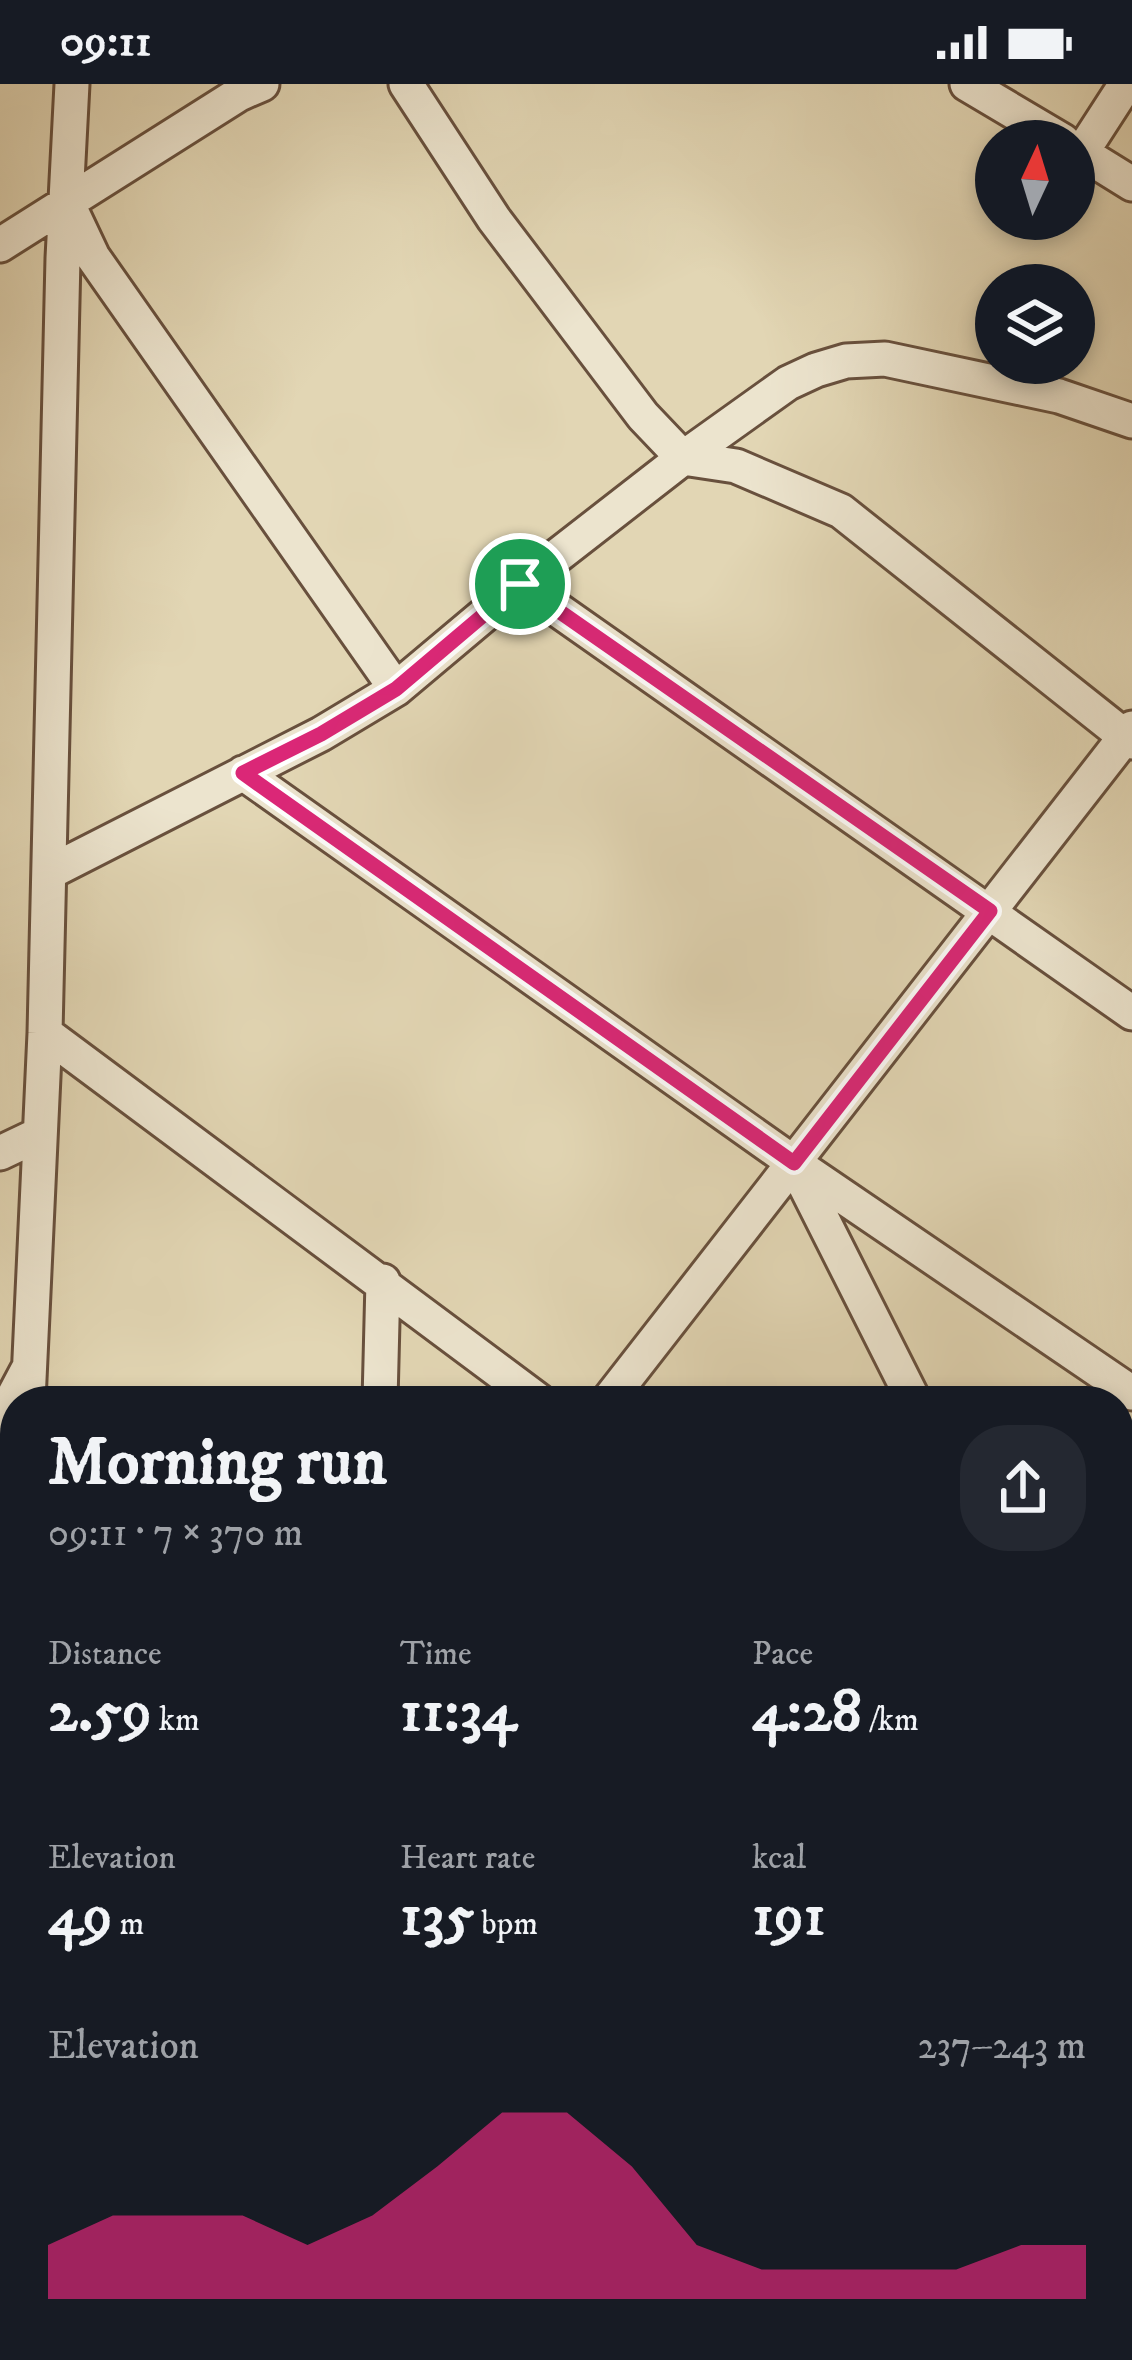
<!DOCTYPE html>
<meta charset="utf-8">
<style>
:root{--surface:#171b24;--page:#242831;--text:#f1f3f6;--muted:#9ea1a6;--accent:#db2777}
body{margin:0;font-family:"IM FELL DW Pica",serif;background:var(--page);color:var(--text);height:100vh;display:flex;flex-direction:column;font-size:45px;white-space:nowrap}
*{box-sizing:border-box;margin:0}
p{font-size:39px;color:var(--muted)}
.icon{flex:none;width:66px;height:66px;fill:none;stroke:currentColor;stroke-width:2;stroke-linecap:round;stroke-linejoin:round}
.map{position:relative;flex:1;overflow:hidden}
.details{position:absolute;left:0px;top:1302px;width:1134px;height:975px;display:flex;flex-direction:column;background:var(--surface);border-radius:48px 48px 0 0;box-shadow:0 6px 18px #0003}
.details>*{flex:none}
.needle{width:78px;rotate:4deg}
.controls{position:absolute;left:975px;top:36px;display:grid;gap:24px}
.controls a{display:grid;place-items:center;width:120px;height:120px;border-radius:50%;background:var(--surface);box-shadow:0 6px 18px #0003;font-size:60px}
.pin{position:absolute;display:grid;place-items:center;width:102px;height:102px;color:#fff;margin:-51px;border:6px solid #fff;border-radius:50%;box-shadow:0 3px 12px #0007}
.round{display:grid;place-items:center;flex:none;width:126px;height:126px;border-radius:48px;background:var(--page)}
.headline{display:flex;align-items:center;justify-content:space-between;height:204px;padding:0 48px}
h1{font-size:66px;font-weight:700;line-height:90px}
.metrics{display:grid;grid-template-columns:repeat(3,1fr);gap:18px;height:204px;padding:12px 48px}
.metrics div{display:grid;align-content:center}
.metrics b{font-size:60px;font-weight:700}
.metrics small{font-size:33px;font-weight:400}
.metrics p{font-size:33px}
.chart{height:336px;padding:24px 48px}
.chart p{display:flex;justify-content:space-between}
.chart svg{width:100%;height:216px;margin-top:12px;fill:var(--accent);opacity:.7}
.status{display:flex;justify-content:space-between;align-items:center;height:84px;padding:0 60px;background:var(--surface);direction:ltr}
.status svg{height:33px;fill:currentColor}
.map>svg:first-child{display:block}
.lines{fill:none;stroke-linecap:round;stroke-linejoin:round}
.street-casing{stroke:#68503d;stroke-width:39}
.secondary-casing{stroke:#3f2415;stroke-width:51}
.street{stroke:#ece4ce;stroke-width:33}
.secondary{stroke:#ece4ce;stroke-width:45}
.route-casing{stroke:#fff;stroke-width:24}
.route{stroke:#db2777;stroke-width:15}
</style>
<div class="status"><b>09:11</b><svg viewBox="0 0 49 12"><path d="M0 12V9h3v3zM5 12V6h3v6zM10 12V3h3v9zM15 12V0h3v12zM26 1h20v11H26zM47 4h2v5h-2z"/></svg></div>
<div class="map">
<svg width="1132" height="2276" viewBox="0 0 1132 2276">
<rect width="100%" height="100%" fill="#e2d6b4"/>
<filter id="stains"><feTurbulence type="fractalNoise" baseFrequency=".00167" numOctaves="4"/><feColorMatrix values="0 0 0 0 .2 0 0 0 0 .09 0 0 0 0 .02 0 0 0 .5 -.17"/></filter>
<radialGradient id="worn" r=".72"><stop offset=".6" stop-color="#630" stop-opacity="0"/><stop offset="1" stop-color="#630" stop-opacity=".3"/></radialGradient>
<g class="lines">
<g class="street-casing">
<path id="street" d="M406,0L494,135L643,332L683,374L736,382L841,427L1132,658
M967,0L1063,57
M1074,64L1132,100
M1082,68L1126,0
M68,120L93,173L396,605
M0,161L239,10L262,0
M521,500L1132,929
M243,689L794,1079L1132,1309
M50,788L321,650L396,605L521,500L683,374L788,299L816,286L846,277L885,275L1059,312L1132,337
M45,949L539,1317
M0,1069L40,1050
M796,1083L914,1317
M28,1317L45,949L63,174L72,0
M380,1317L383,1197
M608,1317L1132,644
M0,1338L27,1287
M1119,1471L1132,1469
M0,1922L15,1621
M0,2156L9,2208L15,2206
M400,2262V2276
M708,2262V2276
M1029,2262L1030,2276"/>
</g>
<g class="secondary-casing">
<path id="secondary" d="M1119,2053L1132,2051
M1119,2105L1132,2103
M76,2262L77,2276"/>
</g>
<use href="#street" class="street"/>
<use href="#secondary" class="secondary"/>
</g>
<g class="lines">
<g class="route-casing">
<path id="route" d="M520,500L990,827L794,1079L243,689L321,650L396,605Z"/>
</g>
<use href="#route" class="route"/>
</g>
<rect width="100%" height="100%" filter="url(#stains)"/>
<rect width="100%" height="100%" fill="url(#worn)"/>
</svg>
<div class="controls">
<a><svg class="needle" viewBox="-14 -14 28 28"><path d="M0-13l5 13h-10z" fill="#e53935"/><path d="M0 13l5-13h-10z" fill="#9ea1a6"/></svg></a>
<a><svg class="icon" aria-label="layers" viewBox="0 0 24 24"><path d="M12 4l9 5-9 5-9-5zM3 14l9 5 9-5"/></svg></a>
</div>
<div class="pin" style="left:520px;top:500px;background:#1e9e55"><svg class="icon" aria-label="arrive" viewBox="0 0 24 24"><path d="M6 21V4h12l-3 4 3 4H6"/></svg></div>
<section class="details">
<div class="headline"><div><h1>Morning run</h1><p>09:11 · 7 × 370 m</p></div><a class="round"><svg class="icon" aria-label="share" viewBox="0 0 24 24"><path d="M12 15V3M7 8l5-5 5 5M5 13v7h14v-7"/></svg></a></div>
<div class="metrics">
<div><p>Distance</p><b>2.59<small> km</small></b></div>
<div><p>Time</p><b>11:34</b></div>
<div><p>Pace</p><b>4:28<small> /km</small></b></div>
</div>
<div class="metrics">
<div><p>Elevation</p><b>49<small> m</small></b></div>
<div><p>Heart rate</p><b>135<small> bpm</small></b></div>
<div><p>kcal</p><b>191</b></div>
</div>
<div class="chart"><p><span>Elevation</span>237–243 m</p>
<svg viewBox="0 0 160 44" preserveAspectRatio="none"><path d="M0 44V33L10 27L20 27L30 27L40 33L50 27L60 17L70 6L80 6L90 17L100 33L110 38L120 38L130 38L140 38L150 33L160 33V44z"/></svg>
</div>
</section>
</div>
